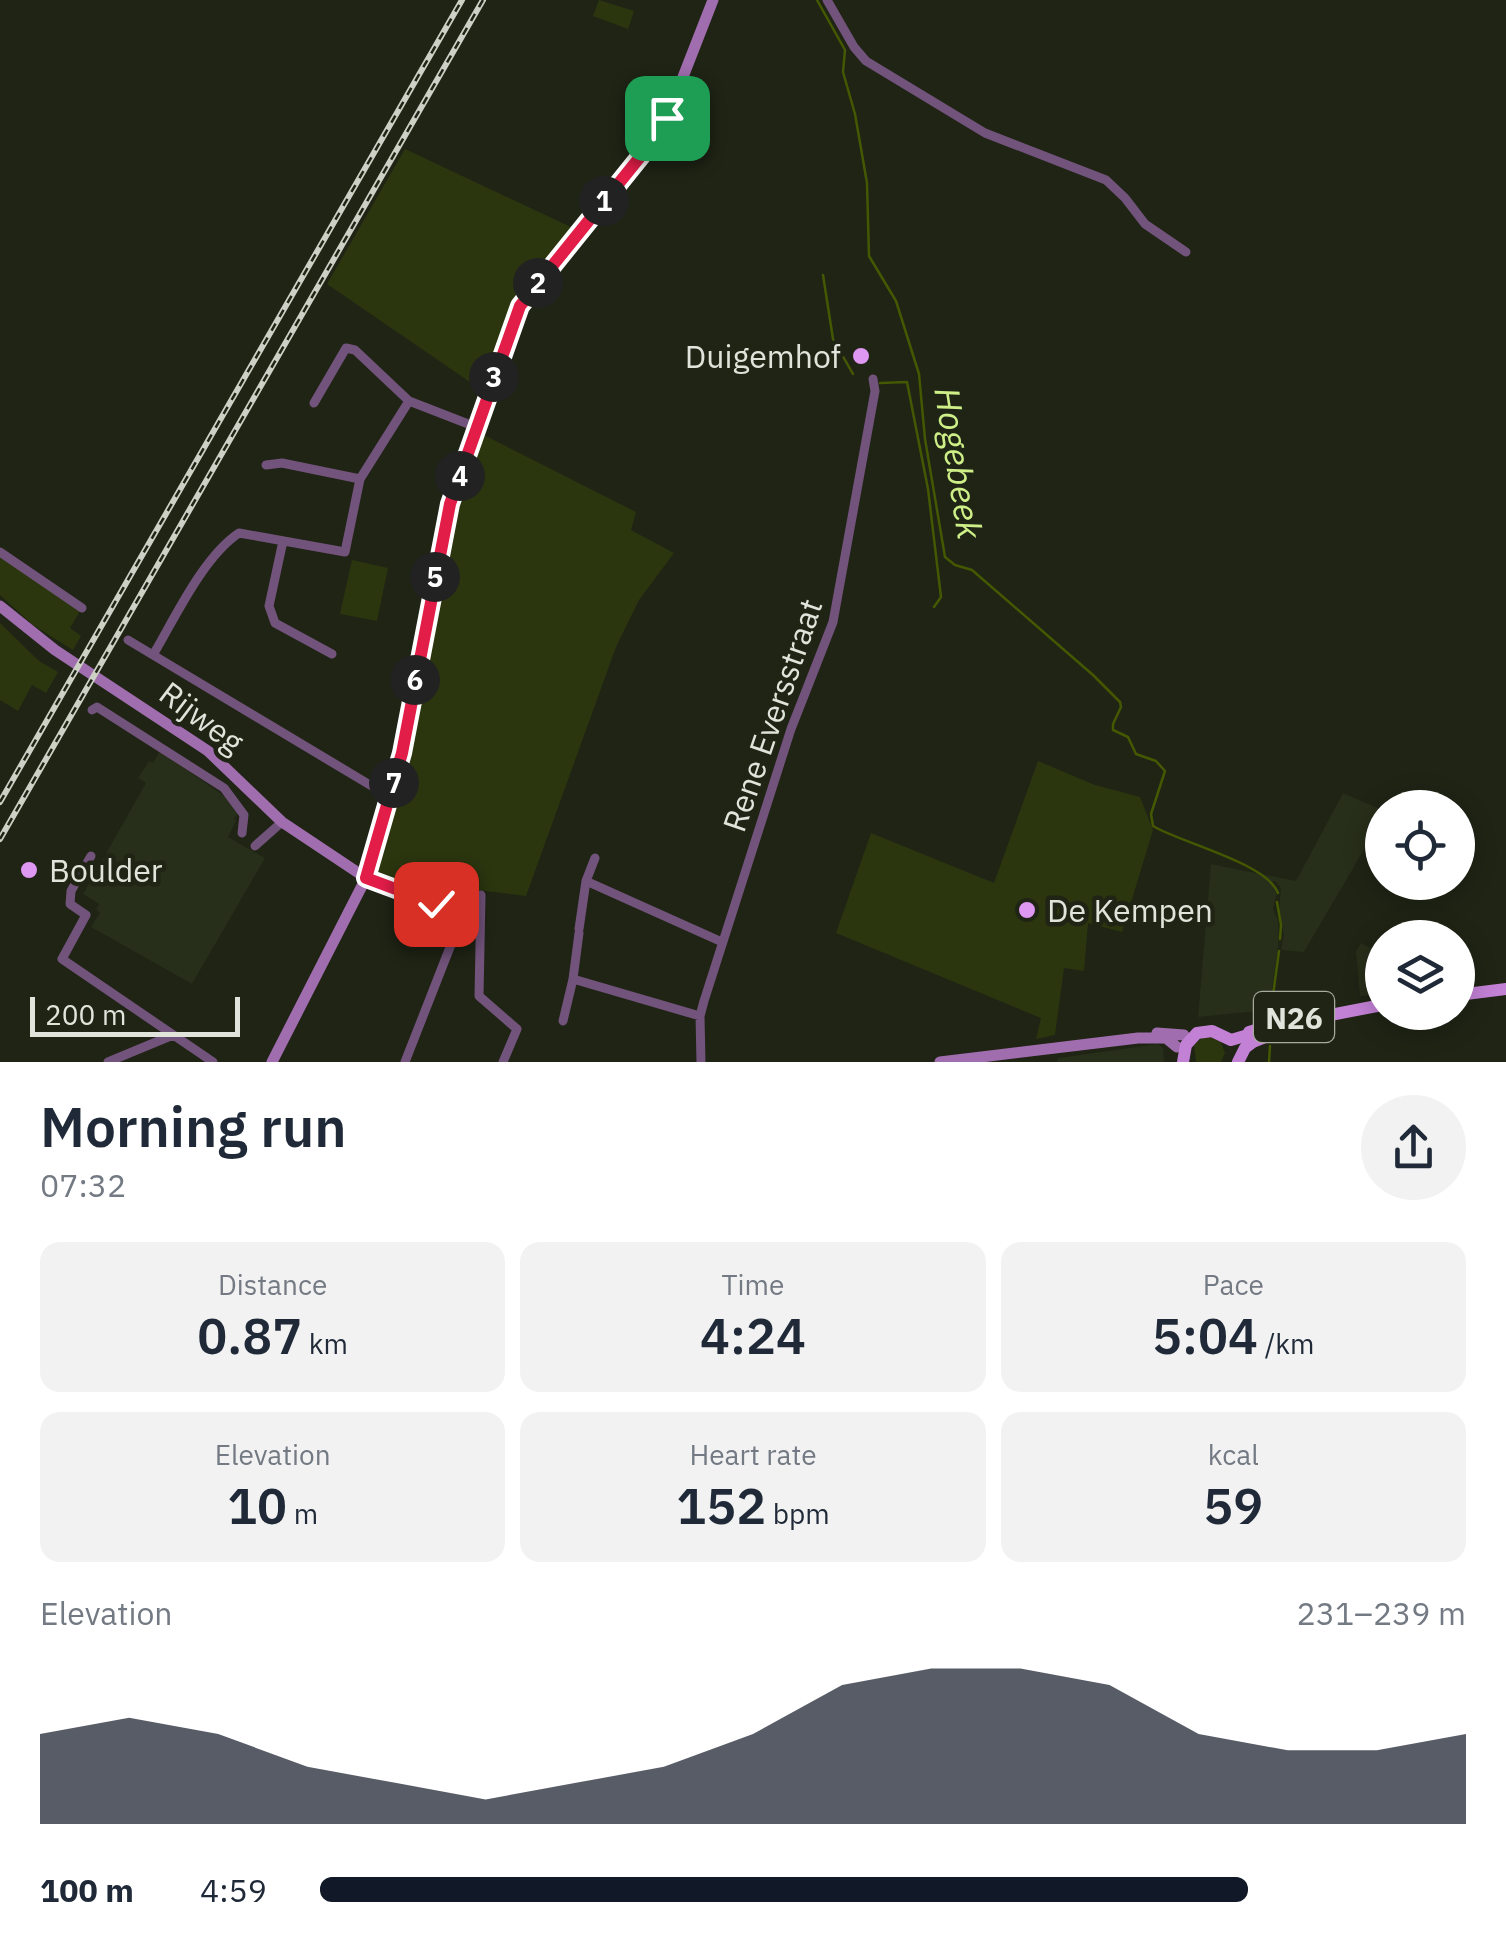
<!DOCTYPE html>
<meta charset="utf-8">
<style>
:root{--surface:#fff;--page:#f2f2f3;--text:#1f2937;--muted:#747a83;--accent:#111827}
body{margin:0;font-family:"IBM Plex Sans",sans-serif;background:var(--page);color:var(--text);height:100vh;display:flex;flex-direction:column;font-size:38px;white-space:nowrap}
*{box-sizing:border-box;margin:0}
p{font-size:32px;color:var(--muted)}
.icon{flex:none;width:55px;height:55px;fill:none;stroke:currentColor;stroke-width:2;stroke-linecap:round;stroke-linejoin:round}
.map{position:relative;height:1062px;overflow:hidden}
.panel{display:flex;flex-direction:column;background:var(--surface);flex:1}
.panel>*{flex:none}
.tools{position:absolute;left:1365px;top:790px;display:grid;gap:20px}
.tools a{display:grid;place-items:center;width:110px;height:110px;border-radius:50%;background:var(--surface);box-shadow:0 5px 25px #0003;font-size:50px}
.scale{position:absolute;left:30px;bottom:25px;width:210px;box-sizing:border-box;padding-left:10px;border:5px solid #e0e4da;border-top:0;font-size:28px;line-height:35px;white-space:nowrap;color:#e0e4da;-webkit-text-stroke:8px #1f2415;paint-order:stroke}
.pin{position:absolute;display:grid;place-items:center;width:85px;height:85px;color:#fff;margin:-42px;border-radius:20px;box-shadow:0 5px 15px #0006}
.km{position:absolute;width:50px;height:50px;margin:-25px;border-radius:50%;background:#222;color:#fff;font-size:28px;line-height:50px;text-align:center}
.round{display:grid;place-items:center;flex:none;width:105px;height:105px;border-radius:52px;background:var(--page)}
.headline{display:flex;align-items:center;justify-content:space-between;height:170px;padding:0 40px}
h1{font-size:55px;font-weight:600;line-height:75px}
.stats{display:grid;grid-template-columns:repeat(3,1fr);gap:15px;height:170px;padding:10px 40px}
.stats div{display:grid;align-content:center;border-radius:20px;background:var(--page);text-align:center}
.stats b{font-size:50px;font-weight:600}
.stats small{font-size:28px;font-weight:400}
.stats p{font-size:28px}
.chart{height:280px;padding:20px 40px}
.chart p{display:flex;justify-content:space-between}
.chart svg{width:100%;height:180px;margin-top:10px;fill:var(--accent);opacity:.7}
ul{padding:0 40px;list-style:none;font-size:32px}
li{display:grid;grid-template-columns:160px 120px 1fr;align-items:center;height:75px}
li i{height:25px;border-radius:12px;background:var(--accent)}
.map>svg:first-child{display:block}
.built{fill:#272e19}
.green{fill:#2b360f}
.lines{fill:none;stroke-linecap:round;stroke-linejoin:round}
.stream{stroke:#445802;stroke-width:2.5}
.street{stroke:#72537b;stroke-width:9}
.secondary{stroke:#a06dae;stroke-width:11}
.primary{stroke:#c381d6;stroke-width:12}
.rail-casing{stroke:#ccd0c5;stroke-width:6}
.rail{stroke:#1f2415;stroke-width:2.5;stroke-dasharray:8;stroke-linecap:butt}
.route-casing{stroke:#fff;stroke-width:20}
.route{stroke:#e11d48;stroke-width:12}
.poi-dot{fill:#de98f2;stroke:#1f2415;stroke-width:4}
.labels{text-anchor:middle;dominant-baseline:central;stroke-width:9;stroke-linejoin:round;paint-order:stroke}
.shield{fill:#1f2415;stroke:#a6aa9f;stroke-width:2.5}
.shield-label{font-size:30px;font-weight:bold;fill:#e0e4da}
.poi-label{font-size:32px;fill:#e0e4da;stroke:#1f2415;text-anchor:start}
.street-label{font-size:32px;fill:#e0e4da;stroke:#1f2415}
.water-label{font-size:35px;font-style:italic;fill:#ceef88;stroke:#1f2415}
</style>
<div class="map">
<svg width="1506" height="1062" viewBox="0 0 1506 1062">
<rect width="100%" height="100%" fill="#1f2415"/>
<path class="built" d="M160,751L227,798L239,813L234,818L236,821L228,837L265,858L192,984L91,927L100,913L96,909L99,904L83,894L146,783L138,778L149,761L153,763Z
M1343,793L1382,810V819L1304,952L1281,950L1284,935L1279,911L1281,888L1275,881L1270,882L1277,892L1273,909L1278,920L1279,939L1269,1010L1198,1017L1211,864L1296,881Z
M1361,943L1382,954V994L1360,996L1356,952Z
M1158,1044L1163,1048L1164,1062H1057L1058,1058Z"/>
<path class="green" d="M599,0L634,11L628,29L593,16Z
M405,149L575,229L516,303L483,391L327,284Z
M480,433L636,512L631,530L674,553L639,600L616,647L526,896L461,888L456,915L371,877L451,524Z
M0,554L80,611L70,628L81,636L73,650L33,625L0,595Z
M352,560L388,568L377,621L340,614Z
M0,623L39,661L58,672L46,693L32,685L18,711L0,700Z
M1038,761L1095,785L1140,797L1153,830L1122,932L1088,923L1084,971L1064,968L1055,1035L1036,1039L1041,1018L836,933L871,833L994,883Z
M1204,1036H1211L1221,1042L1225,1053L1221,1062H1196L1194,1045Z"/>
<g class="lines">
<path class="stream" d="M817,0L845,50L843,72L855,114L867,183L869,256L896,301L919,374L925,439L945,557L955,565L972,570L1093,675L1120,702L1121,707L1113,724V730L1128,737L1136,754L1156,761L1165,771L1151,814L1153,826C1181,843 1267,863 1278,893
M823,275L833,339L853,374
M880,383L907,382L928,489L941,597L934,607
M1277,902L1281,925L1280,939
M1271,1010L1279,951
M1269,1062L1270,1046"/>
<path class="street" d="M827,0L854,47L866,61L985,133L1106,180L1125,198L1145,224L1186,252
M314,403L346,348L355,350L409,401L476,427
M266,465L282,463L360,479L409,401
M283,541L269,606L275,623L332,654
M0,552L82,608
M128,640L390,797
M153,655C175,618 203,557 239,533L345,552L360,479
M92,710L97,707L224,788L244,815L242,833
M255,846L282,822
M91,856L71,891L70,904L86,915L62,959L213,1062
M595,858L586,881L722,942
M366,878L479,919
M481,895L479,996L517,1029L503,1062
M579,929L586,881
M579,933L573,979L700,1016
M563,1021L573,979
M108,1062L173,1035
M405,1062L463,914
M701,1062L700,1016L704,1001L791,729L833,622L875,391L873,379"/>
<path class="secondary" d="M0,606L55,650L208,751L282,822L366,878
M1157,1033L1184,1035
M272,1062L366,878L402,753L451,504L520,305L640,157L667,118L713,0
M940,1062L1138,1038H1166L1177,1047"/>
<path class="primary" d="M1458,995L1506,989
M1249,1032L1311,1013
M1183,1062L1186,1045L1197,1033L1212,1031L1231,1040L1255,1033
M1238,1062L1245,1048L1253,1042L1310,1019L1382,1005"/>
<g class="rail-casing">
<path id="rail" d="M0,802L462,0
M0,839L483,0"/>
</g>
<use href="#rail" class="rail"/>
</g>
<g class="lines">
<g class="route-casing">
<path id="route" d="M436,904L366,878L402,753L450,504L520,306L640,157L667,118"/>
</g>
<use href="#route" class="route"/>
</g>
<g class="poi-dot">
<circle cx="861" cy="356" r="10"/>
<circle cx="29" cy="870" r="10"/>
<circle cx="1027" cy="910" r="10"/>
</g>
<g class="labels">
<rect class="shield" x="1254" y="992" width="80" height="50" rx="8"/>
<g class="shield-label">
<text x="1294" y="1017">N26</text>
</g>
<g class="poi-label">
<text x="841" y="356" text-anchor="end">Duigemhof</text>
<text x="49" y="870">Boulder</text>
<text x="1047" y="910">De Kempen</text>
</g>
<g class="street-label">
<text transform="translate(772 715) rotate(-71)">Rene Eversstraat</text>
<text transform="translate(202 717) rotate(37)">Rijweg</text>
</g>
<g class="water-label">
<text transform="translate(959 463) rotate(81)">Hogebeek</text>
</g>
</g>
</svg>
<div class="tools">
<a><svg class="icon" aria-label="locate" viewBox="0 0 24 24"><circle cx="12" cy="12" r="6"/><path d="M12 2v4M12 18v4M2 12h4M18 12h4"/></svg></a>
<a><svg class="icon" aria-label="layers" viewBox="0 0 24 24"><path d="M12 4l9 5-9 5-9-5zM3 14l9 5 9-5"/></svg></a>
</div>
<div class="scale">200 m</div>
<div class="pin" style="left:667px;top:118px;background:#1e9e55"><svg class="icon" aria-label="arrive" viewBox="0 0 24 24"><path d="M6 21V4h12l-3 4 3 4H6"/></svg></div>
<div class="pin" style="left:436px;top:904px;background:#d93025"><svg class="icon" aria-label="check" viewBox="0 0 24 24"><path d="M5 12l5 5 9-10"/></svg></div>
<b class="km" style="left:604px;top:201px">1</b>
<b class="km" style="left:538px;top:283px">2</b>
<b class="km" style="left:494px;top:377px">3</b>
<b class="km" style="left:460px;top:476px">4</b>
<b class="km" style="left:435px;top:577px">5</b>
<b class="km" style="left:415px;top:680px">6</b>
<b class="km" style="left:394px;top:783px">7</b>
</div>
<section class="panel">
<div class="headline"><div><h1>Morning run</h1><p>07:32</p></div><a class="round"><svg class="icon" aria-label="share" viewBox="0 0 24 24"><path d="M12 15V3M7 8l5-5 5 5M5 13v7h14v-7"/></svg></a></div>
<div class="stats">
<div><p>Distance</p><b>0.87<small> km</small></b></div>
<div><p>Time</p><b>4:24</b></div>
<div><p>Pace</p><b>5:04<small> /km</small></b></div>
</div>
<div class="stats">
<div><p>Elevation</p><b>10<small> m</small></b></div>
<div><p>Heart rate</p><b>152<small> bpm</small></b></div>
<div><p>kcal</p><b>59</b></div>
</div>
<div class="chart"><p><span>Elevation</span>231–239 m</p>
<svg viewBox="0 0 160 44" preserveAspectRatio="none"><path d="M0 44V22L10 18L20 22L30 30L40 34L50 38L60 34L70 30L80 22L90 10L100 6L110 6L120 10L130 22L140 26L150 26L160 22V44z"/></svg>
</div>
<ul>
<li><b>100 m</b>4:59<i style="width:81%"></i></li>
</ul>
</section>
